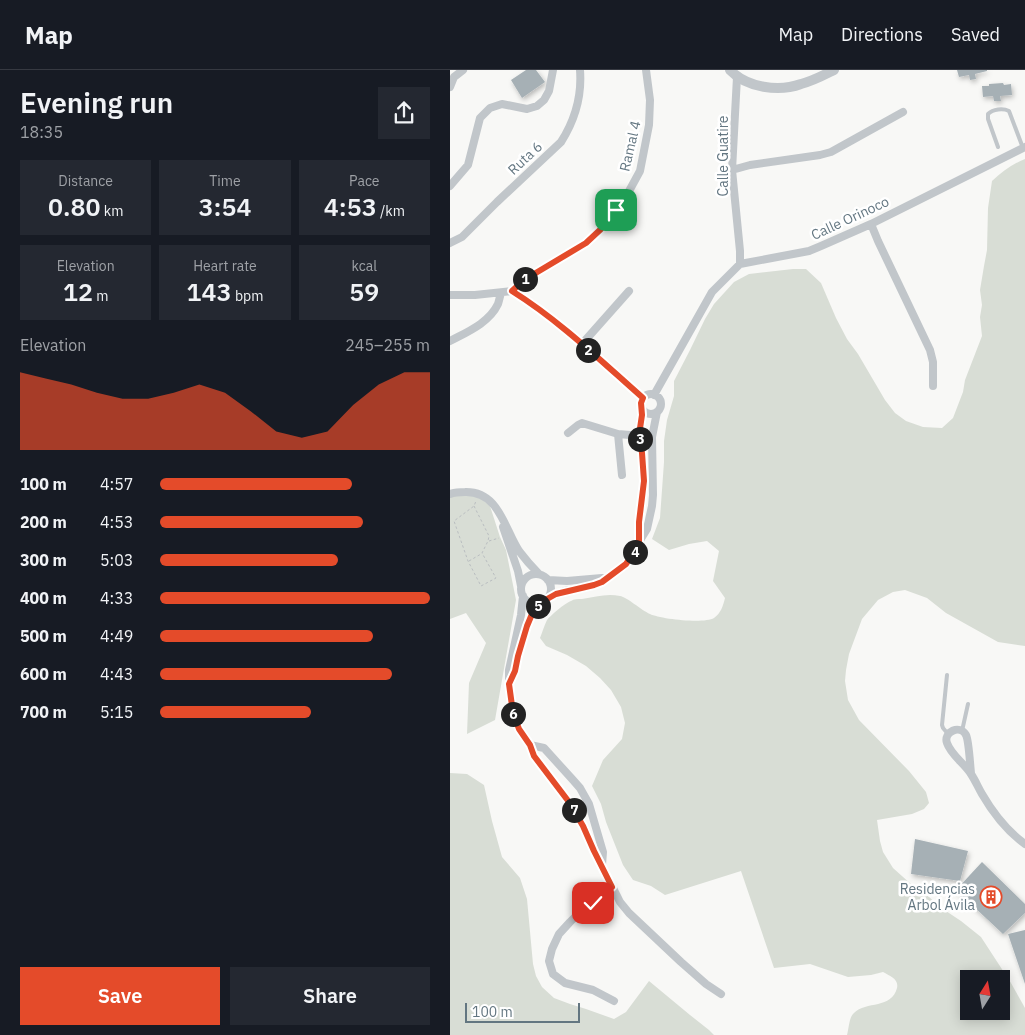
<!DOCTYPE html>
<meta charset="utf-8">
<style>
:root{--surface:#171b24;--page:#242831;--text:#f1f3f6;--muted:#9ea1a6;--line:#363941;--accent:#e44b2a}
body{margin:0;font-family:"IBM Plex Sans",sans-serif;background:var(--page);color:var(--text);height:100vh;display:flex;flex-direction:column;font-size:19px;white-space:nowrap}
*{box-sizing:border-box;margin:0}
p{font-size:16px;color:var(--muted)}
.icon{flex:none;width:28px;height:28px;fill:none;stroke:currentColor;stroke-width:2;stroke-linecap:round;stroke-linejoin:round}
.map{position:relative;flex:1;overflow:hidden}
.panel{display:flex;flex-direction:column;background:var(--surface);width:450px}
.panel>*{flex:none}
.needle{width:32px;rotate:11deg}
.buttons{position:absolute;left:510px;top:900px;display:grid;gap:10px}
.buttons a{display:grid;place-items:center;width:50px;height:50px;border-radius:0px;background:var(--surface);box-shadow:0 2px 12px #0003;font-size:25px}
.scale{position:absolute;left:15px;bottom:12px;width:115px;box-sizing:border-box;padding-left:5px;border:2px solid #637681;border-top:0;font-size:14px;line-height:18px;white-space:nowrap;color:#637681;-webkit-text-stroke:4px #fff;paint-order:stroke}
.pin{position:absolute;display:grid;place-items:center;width:42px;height:42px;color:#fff;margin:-21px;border-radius:10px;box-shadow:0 2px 8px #0006}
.km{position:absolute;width:25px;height:25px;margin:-12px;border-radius:50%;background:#222;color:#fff;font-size:14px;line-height:25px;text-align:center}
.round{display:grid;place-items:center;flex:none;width:52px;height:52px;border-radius:0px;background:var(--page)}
.headline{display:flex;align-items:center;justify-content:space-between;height:85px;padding:0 20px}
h1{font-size:28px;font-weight:600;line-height:38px}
.figures{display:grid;grid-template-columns:repeat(3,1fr);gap:8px;height:85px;padding:5px 20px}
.figures div{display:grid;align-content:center;border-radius:0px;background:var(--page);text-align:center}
.figures b{font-size:25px;font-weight:600}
.figures small{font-size:14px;font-weight:400}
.figures p{font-size:14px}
.chart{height:140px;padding:10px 20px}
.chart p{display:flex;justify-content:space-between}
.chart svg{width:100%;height:90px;margin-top:5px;fill:var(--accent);opacity:.7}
.primary-button{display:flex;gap:10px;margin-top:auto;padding:10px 20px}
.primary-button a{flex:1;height:58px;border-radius:0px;background:var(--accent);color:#fff;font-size:20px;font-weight:600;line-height:58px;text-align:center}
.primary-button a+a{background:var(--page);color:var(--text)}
ul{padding:0 20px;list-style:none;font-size:16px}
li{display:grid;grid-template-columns:80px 60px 1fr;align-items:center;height:38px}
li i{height:12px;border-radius:6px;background:var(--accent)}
header{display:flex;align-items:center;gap:30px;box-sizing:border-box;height:70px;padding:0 25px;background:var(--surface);border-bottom:1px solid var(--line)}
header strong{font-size:24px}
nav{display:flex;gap:28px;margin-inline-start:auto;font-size:18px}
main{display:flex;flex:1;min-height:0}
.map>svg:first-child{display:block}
.green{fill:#d8ddd5;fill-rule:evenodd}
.building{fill:#a6b0b5;filter:url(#shadow)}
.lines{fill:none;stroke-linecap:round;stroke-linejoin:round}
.path{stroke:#b9bdc0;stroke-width:1;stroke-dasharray:2.5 2.5;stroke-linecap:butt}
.service{stroke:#c1c6ca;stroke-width:4}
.minor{stroke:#c1c6ca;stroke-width:8}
.tertiary{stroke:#c1c6ca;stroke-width:10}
.route-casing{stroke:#fff;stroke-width:10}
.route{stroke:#e44b2a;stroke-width:6}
.labels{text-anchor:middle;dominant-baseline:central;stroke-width:5;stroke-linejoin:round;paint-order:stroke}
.street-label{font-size:14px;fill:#637681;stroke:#fff}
.poi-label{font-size:14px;fill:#637681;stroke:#fff;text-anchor:end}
</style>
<header>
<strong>Map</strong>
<nav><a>Map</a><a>Directions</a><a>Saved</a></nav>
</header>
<main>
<section class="panel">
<div class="headline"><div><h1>Evening run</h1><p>18:35</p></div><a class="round"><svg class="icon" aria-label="share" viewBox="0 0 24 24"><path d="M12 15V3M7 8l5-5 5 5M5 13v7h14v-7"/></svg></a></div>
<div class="figures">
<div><p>Distance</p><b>0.80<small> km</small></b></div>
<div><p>Time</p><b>3:54</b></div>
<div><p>Pace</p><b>4:53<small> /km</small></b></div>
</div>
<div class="figures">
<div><p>Elevation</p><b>12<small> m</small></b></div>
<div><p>Heart rate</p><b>143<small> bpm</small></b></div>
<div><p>kcal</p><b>59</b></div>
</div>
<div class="chart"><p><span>Elevation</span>245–255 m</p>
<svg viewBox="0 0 160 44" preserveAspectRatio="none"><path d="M0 44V6L10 9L20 12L30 16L40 19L50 19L60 16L70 12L80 16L90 25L100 35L110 38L120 35L130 22L140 12L150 6L160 6V44z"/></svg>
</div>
<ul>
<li><b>100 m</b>4:57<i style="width:71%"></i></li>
<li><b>200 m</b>4:53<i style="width:75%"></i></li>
<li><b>300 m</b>5:03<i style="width:66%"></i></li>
<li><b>400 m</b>4:33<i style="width:100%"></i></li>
<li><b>500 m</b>4:49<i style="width:79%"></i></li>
<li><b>600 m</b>4:43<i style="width:86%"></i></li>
<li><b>700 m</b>5:15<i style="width:56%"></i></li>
</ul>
<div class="primary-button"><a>Save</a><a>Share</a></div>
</section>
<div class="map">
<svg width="575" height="965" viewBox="0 0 575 965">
<defs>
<filter id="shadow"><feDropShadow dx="1.5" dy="2.5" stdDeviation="2.5" flood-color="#0004"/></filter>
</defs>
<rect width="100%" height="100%" fill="#f8f8f6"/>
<path class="green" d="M575,89V576L548,572L496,543L477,528L455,520L443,522L428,530L412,549L399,584L396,600L395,611L398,630L409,650L459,701L476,722L479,733L474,739L462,744L427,750L430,771L433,782L443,798L462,815L479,827L493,839L511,851L531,867L561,913L575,938V965H397C399,958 399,947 404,943C416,931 442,939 447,918C449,909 440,906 433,902L421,905L398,907L360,894L324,898L291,801L215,825L201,816L183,810L173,795L156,752L151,734L142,716L153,690L172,669L175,653L171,637L161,620L150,608L136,596L117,585L96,576L90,568C92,563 94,556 97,550C100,546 115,533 121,531C124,529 128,529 132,529C145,527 157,523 170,526C177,527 191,540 200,544C210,549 254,554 264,548C271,543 273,536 275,528L263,511L269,481L257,471L239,474L219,480L202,469L210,448L214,392V371L217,350L224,326V311L240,280L255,249L264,234L284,212L299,204L343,199H356L371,213L386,248L397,269L408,284L435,330L445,343L456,351L473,357L492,358L503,348L513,322L515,310L532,266L530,247L532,235L530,220L534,196L537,180L538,138L542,111C552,102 562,94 575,89ZM519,909H551V941H519Z
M19,424L31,428L40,436L50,467L56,480L66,530L45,650L17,664L19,613L36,573L16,543L0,549V427Z
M0,703L17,704L34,715L42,751L52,787L70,808L77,829L83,894L86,906L92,917L104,928L120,934L136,939L164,949L176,942L199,911L240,945L259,960L264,965H0Z"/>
<path class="building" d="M76,0H86L95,12L72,28L61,10Z
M507,0H537V1L525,4L526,9L520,10L519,5L509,7Z
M553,13L554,15L561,14L562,25L550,26L551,31H544L543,26L533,27L532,16H539V14Z
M465,769L518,781L510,811L461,804Z
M532,792L575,834V843L553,864L506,820Z
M575,860V914L558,864Z"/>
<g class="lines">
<path class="path" d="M24,436L39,466L38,471L32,483L46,508L31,516L18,491L4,451L24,436L26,431
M39,471L49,468
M19,491L31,484"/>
<path class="service" d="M548,77L538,49V44C543,39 553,38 559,41L573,78
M497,605L492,655L493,658L498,664
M512,661L518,634"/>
<path class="minor" d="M287,7L282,100L290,181V194
M0,17L4,7L13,0
M282,100L300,95L370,85L381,82L453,42
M0,116L18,95L30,48L40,38L52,34L77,39L87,36L94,30L99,21L103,0
M421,154L428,171L480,280L483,292V316
M0,173L12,167L47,132L111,72C125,50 132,26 130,0
M62,221L74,210L136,173L151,159L178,123L190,101L199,55L200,30L196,0
M0,225H25L62,221L81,233L132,274L193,328
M0,271C17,262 39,253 48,234C49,231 50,226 51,223
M132,274L179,221
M191 334a10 10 0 1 1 20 0a10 10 0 1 1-20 0Z
M204,325L262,222L290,194L359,181L371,176L421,154L575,77
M118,363L128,355L132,353L168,364
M172,405L168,364L192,366
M0,424C5,422 10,422 15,422C49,421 54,458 69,481C75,489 82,497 89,504
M53,457L68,501L71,516
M189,472V452L194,411L192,383L189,365L192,339
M71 519a15 15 0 1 1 30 0a15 15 0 1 1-30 0Z
M98,510L117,511L152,508
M73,526L71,545L59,600V614L63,643L69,659L80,675L84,686L119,732L133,756L144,781L164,820L170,832L179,843L231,892L256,914L271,924
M98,528L115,521L145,515L152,511L176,495L184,483L189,472L197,459L202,436L203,425L202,367L207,342
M61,609C65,602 66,595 68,586C72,567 78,549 89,533
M80,675L94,678L123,710L130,718L139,734L153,782L152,795
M521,703C520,695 519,671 516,665C510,654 493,662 497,673C501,685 514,693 521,704C525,710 528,717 532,724C543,743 557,761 575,774
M143,833L146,827L162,817
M164,931L143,920L115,913L103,904L99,891L102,879L109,864L120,852L132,840L143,833L149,832L165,822"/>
<path class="tertiary" d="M280,0C297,18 329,22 351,14C363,11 374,5 384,0"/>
</g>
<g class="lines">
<g class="route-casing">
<path id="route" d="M143,833L146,827L162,817L144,781L133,756L119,732L84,686L80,675L69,659L63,643L59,614L65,601L68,586L77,556L82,544L90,533L106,524L144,515L152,512L176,494L184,482L189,472V452L194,411L192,383L189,365L192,345L191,333L193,328C151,291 110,251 62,221L74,210L136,173L151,159L166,140"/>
</g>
<use href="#route" class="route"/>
</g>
<defs>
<g id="building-ring" transform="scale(1.125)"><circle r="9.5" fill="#fff" stroke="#e44b2a" stroke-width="1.5"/><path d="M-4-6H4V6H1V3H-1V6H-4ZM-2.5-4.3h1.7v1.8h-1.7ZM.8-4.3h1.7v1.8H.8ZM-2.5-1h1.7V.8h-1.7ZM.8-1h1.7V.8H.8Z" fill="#e44b2a"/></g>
</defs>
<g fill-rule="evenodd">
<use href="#building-ring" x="541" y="827"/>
</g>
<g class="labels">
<g class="street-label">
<text transform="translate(180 76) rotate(-77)">Ramal 4</text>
<text transform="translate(273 86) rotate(-90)">Calle Guatire</text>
<text transform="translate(75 88) rotate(-43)">Ruta 6</text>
<text transform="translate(400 148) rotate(-25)">Calle Orinoco</text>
</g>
<g class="poi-label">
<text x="525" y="819">Residencias<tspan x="525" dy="16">Arbol Ávila</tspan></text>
</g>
</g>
</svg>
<div class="buttons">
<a><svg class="needle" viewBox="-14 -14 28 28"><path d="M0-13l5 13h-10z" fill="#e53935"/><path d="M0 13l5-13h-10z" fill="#9ea1a6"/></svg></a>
</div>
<div class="scale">100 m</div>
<div class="pin" style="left:166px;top:140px;background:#1e9e55"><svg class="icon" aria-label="arrive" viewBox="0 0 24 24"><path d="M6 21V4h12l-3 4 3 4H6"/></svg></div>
<div class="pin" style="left:143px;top:833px;background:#d93025"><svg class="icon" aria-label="check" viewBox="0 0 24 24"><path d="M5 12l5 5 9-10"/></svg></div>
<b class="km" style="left:75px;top:209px">1</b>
<b class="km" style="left:138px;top:280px">2</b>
<b class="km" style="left:190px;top:369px">3</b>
<b class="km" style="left:185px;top:482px">4</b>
<b class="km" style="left:88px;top:536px">5</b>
<b class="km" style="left:63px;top:644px">6</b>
<b class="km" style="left:124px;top:740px">7</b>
</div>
</main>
